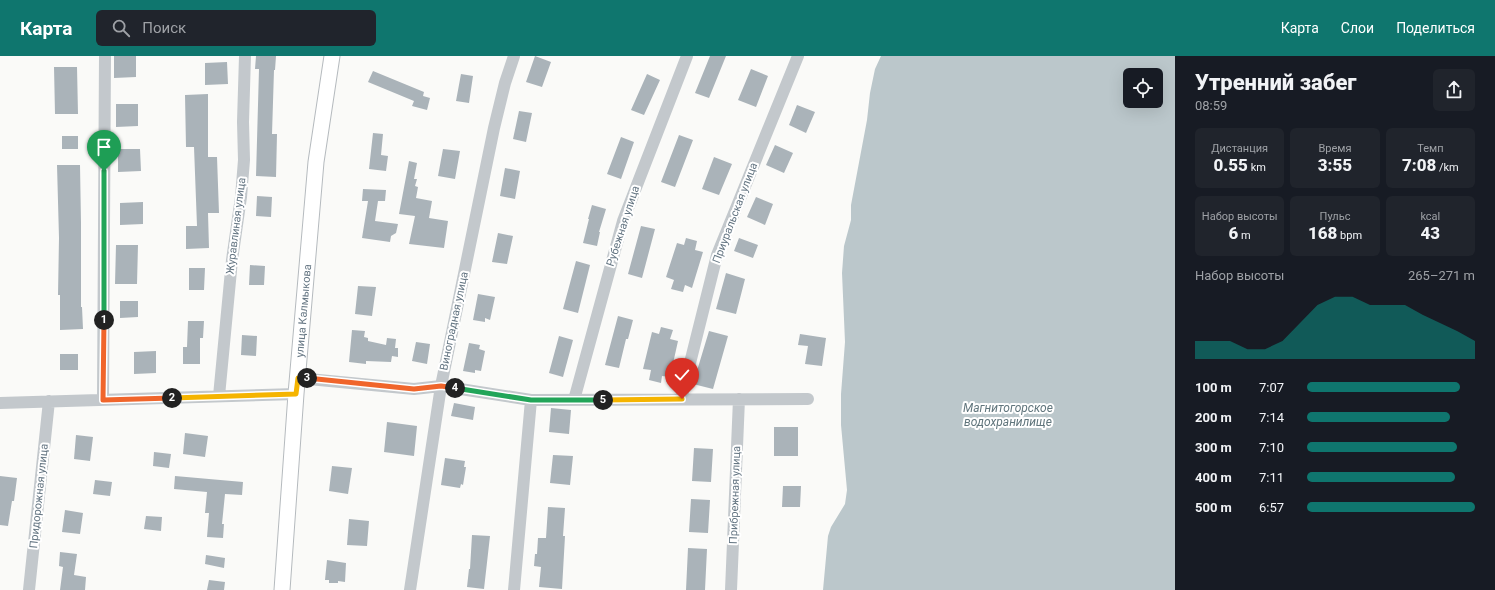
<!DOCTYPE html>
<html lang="ru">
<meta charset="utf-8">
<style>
:root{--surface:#171b24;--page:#20242c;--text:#f1f3f6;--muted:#9ea1a6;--accent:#0f766e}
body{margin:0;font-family:Roboto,sans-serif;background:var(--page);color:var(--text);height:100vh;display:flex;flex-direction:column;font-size:15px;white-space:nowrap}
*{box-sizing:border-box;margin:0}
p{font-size:13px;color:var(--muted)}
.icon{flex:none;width:22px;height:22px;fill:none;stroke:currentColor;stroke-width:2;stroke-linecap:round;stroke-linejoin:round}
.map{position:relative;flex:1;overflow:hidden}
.details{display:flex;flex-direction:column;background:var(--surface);width:320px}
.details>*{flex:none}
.buttons{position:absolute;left:1123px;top:12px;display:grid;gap:8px}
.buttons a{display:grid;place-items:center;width:40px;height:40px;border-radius:6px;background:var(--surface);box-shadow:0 4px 16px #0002;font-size:20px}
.pin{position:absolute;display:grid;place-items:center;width:34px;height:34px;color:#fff;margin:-41px -17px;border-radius:50% 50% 50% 0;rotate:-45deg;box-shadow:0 0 4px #0007}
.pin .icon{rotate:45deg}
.km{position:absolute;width:20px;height:20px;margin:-10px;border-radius:50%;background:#222;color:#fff;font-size:11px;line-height:20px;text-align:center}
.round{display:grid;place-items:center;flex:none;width:42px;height:42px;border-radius:6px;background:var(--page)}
.head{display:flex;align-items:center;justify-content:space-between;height:68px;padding:0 20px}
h1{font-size:22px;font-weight:800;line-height:30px}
.figures{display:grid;grid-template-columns:repeat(3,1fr);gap:6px;height:68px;padding:4px 20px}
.figures div{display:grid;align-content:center;border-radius:6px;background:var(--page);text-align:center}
.figures b{font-size:17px;font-weight:800}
.figures small{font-size:11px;font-weight:400}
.figures p{font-size:11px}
.chart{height:112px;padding:8px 20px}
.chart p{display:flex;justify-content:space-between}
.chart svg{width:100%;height:72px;margin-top:4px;fill:var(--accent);opacity:.7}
ul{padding:0 20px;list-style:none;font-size:13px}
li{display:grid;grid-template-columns:64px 48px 1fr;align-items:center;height:30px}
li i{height:10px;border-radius:5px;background:var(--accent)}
header{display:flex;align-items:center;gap:24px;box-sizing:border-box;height:56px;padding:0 20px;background:var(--accent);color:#fff}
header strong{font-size:19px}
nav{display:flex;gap:22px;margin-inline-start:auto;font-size:14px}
.search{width:280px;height:36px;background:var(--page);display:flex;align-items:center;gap:10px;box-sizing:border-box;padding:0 14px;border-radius:6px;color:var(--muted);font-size:15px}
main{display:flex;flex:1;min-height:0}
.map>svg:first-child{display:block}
.water{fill:#bbc7cb;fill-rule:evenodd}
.building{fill:#aab3b9}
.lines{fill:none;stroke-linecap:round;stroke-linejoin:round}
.major-casing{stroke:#b5babe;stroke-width:17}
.minor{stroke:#c3c8cc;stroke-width:12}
.major{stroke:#fff;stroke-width:15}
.split-1-casing{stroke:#fff;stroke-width:8}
.split-2-casing{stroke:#fff;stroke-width:8}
.split-3-casing{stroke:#fff;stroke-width:8}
.split-4-casing{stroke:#fff;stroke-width:8}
.split-5-casing{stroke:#fff;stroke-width:8}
.split-6-casing{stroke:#fff;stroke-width:8}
.split-1{stroke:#22a559;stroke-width:5}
.split-2{stroke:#f0652b;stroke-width:5}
.split-3{stroke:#f5b400;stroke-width:5}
.split-4{stroke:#f0652b;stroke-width:5}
.split-5{stroke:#22a559;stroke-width:5}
.split-6{stroke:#f5b400;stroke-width:5}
.labels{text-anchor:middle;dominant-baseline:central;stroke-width:4;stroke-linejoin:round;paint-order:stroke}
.street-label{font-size:11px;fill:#657683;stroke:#fff}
.water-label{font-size:12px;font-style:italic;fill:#60757c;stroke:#fff}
</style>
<header>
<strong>Карта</strong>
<div class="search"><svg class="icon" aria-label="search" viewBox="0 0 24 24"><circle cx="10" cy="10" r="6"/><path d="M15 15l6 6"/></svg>Поиск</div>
<nav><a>Карта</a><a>Слои</a><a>Поделиться</a></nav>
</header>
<main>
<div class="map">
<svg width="1175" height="534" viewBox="0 0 1175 534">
<rect width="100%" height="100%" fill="#fafaf8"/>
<path class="water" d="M881,0H1175V534H823L828,480L831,471L845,448L847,434L841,369V338L845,286L842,217L844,190L851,164V149L867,64L870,37L875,13ZM1130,19H1156V45H1130Z"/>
<path class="building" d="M114,0H136V21L114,22Z
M256,0H276L275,14H274L272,78H277L276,121L256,120L259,13H255Z
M535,0L551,6L542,31L526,26Z
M710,0H726L709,42L695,37Z
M227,6L228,28L205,29V7Z
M54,11H77L78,58H55Z
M751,13L768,20L756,51L738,44Z
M373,15L424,36L423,40L430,42L427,54L412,50L414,45L368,26Z
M461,18L473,20L469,47L456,45Z
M647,18L660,24L644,59L631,54Z
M208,38V101H217L219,157H208L209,192L186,193V170H197L194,91H186L185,39Z
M116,48H138V70L116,71Z
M797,49L815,56L806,77L789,69Z
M519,55L532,57L526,86L513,83Z
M373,77L383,78L381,99L388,100L386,115L369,113Z
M679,79L693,84L675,131L661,126Z
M62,80H78V93H62Z
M621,81L634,86L621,123L607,118Z
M775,89L793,97L784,117L766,109Z
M118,93H140L141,115L118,116Z
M443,93L460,95L455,123L438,120Z
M714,101L732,108L719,139L702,133Z
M409,105L417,107L414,123H417L415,130L418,131L416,142L432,145L429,162L448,165L444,192L409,188L415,160L399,158Z
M57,109H80L81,167V251H82L83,273L60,274V239H58L59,182Z
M505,112L520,115L515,143L500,140Z
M363,133L386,134L385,145H378L375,165L398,168L396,177L391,180L390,186L362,182L368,145H362Z
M257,140L272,141L271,161L256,160Z
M756,141L773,148L765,169L747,161Z
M143,146V168L120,169V147Z
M592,149L606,153L599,176H600L597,190L583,187L589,163H588Z
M641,170L655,173L642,222L628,218Z
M498,177L513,180L507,208L492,206Z
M686,182L697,185L695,194L703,196L692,232L685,229L683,236L671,233L674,224L666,221L677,187L684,189Z
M739,182L758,189L753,202L734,195Z
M116,189H138L137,228H115Z
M576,205L590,209L578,257L563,253Z
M250,209L265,210L264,229H249Z
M189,212H205L204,234H189Z
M726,217L745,223L736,258L716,253Z
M358,230L376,231L372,260L355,258Z
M478,238L495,241L490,264L485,262V266L473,264Z
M120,245H138V261L120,262Z
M618,260L633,264L628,283H626L619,312L605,309Z
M188,265H204L203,282H200V308H183V291H187Z
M661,271L673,274L670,283L678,285L670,321L662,320L661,327L649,324L651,314L643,313L652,276L659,278Z
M352,274L365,275L364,281L368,282V285L386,289L387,282L396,283L395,292H398V301L392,300L391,306L366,305V308L349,306Z
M709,275L728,280L713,333L693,328Z
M800,278L826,282L822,310L805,308L808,290L798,289Z
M242,279L257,280L256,300L241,299Z
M559,280L573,284L563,321L549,317Z
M416,286L430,288L427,308L412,305Z
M469,287L480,289L479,293L485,295L481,315L475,314V317L463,315Z
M156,295V317L134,318V296Z
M60,298H78V314H60Z
M454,347L475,351L473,364L451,360Z
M551,352L571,354L569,378L549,376Z
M387,366L417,370L414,400L384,396Z
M774,371H798V400H774Z
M185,377L208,380L205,401L183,398Z
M76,379L93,381L90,405L74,403Z
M694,392L713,393L711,426L692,425Z
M154,396L171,398L169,412L153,410Z
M553,399L573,400L570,429L550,427Z
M445,402L465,405L464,411H466L463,429L461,428L460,432L441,429Z
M332,410L352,412L348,438L329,435Z
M0,420L17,422L14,445H12L8,470L0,469Z
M175,420L243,426L242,439L225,438L222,468H224L223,482L207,481L209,457H205L207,436L174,433Z
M95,424L112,426L110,440L93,438Z
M783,430H801L800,451H782Z
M691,443L710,444L708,477L689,476Z
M548,451L565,452L563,480H565L562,533L539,531L541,511L534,510L535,498H537L538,482H546Z
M65,454L83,457L80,478L62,476Z
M146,460L162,461L161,475L144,473Z
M349,463L369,465L367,490L347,489Z
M472,479L490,480L484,533L467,531L469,513H470Z
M688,492L707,493L705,534H686Z
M60,496L77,498L74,519L86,521L85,534H60L63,511L59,510Z
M206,499L225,502L224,512L205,508Z
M327,504L346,507L345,526L338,525V527H329V524H325Z
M209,524L225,526L224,534H207Z"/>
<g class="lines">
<g class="major-casing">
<g id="major">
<path id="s1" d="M282,534L296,338L316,106L332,0"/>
</g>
</g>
<path class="minor" d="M298,322L414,333L441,330L531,344L808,343
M219,340L232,204L241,141L244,104L243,66L245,0
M681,343L717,199L798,0
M103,344L105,0
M574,344L623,165L687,0
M0,347L296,338
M29,534L49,345
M410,534L441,330L494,72L505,27L514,0
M514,534L531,344
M731,534L739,343"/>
<use href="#major" class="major"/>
</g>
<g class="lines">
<g class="split-1-casing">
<path id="split-1" d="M104,264V115"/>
</g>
<g class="split-2-casing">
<path id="split-2" d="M104,264L103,344L172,342"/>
</g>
<g class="split-3-casing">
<path id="split-3" d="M172,342L296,338L298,322H307"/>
</g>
<g class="split-4-casing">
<path id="split-4" d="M307,322L414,333L441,330L455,332"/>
</g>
<g class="split-5-casing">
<path id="split-5" d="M455,332L531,344H603"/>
</g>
<g class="split-6-casing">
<path id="split-6" d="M603,344L682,343"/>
</g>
<use href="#split-1" class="split-1"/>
<use href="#split-2" class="split-2"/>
<use href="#split-3" class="split-3"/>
<use href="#split-4" class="split-4"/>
<use href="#split-5" class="split-5"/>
<use href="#split-6" class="split-6"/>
</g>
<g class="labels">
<g class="street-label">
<text transform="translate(735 157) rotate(-69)">Приуральская улица</text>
<text transform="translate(236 170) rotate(-83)">Журавлиная улица</text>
<text transform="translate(623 170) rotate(-72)">Рубежная улица</text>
<text stroke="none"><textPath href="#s1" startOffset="280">улица Калмыкова</textPath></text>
<text transform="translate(454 265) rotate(-78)">Виноградная улица</text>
<text transform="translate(735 439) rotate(-88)">Прибрежная улица</text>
<text transform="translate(39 440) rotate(-84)">Придорожная улица</text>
</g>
<g class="water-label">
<text x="1008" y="352">Магнитогорское<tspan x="1008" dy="14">водохранилище</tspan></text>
</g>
</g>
</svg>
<div class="buttons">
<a><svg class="icon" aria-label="locate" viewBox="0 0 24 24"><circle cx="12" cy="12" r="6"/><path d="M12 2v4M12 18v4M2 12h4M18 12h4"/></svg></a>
</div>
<div class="pin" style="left:104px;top:115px;background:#1e9e55"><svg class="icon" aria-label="arrive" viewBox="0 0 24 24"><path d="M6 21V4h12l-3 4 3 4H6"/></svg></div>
<div class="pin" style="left:682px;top:343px;background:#d93025"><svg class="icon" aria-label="check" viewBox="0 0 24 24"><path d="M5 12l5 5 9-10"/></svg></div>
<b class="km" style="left:104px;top:264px">1</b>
<b class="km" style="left:172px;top:342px">2</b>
<b class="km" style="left:307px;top:322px">3</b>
<b class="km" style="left:455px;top:332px">4</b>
<b class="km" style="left:603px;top:344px">5</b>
</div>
<section class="details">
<div class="head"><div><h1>Утренний забег</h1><p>08:59</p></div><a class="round"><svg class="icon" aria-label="share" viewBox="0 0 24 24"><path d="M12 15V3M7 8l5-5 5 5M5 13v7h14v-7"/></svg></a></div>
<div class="figures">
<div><p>Дистанция</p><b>0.55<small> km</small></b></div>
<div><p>Время</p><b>3:55</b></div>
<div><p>Темп</p><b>7:08<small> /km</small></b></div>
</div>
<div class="figures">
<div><p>Набор высоты</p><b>6<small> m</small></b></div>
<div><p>Пульс</p><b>168<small> bpm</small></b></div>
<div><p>kcal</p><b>43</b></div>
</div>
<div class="chart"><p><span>Набор высоты</span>265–271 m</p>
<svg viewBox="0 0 160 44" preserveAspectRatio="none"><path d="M0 44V33L10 33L20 33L30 38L40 38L50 33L60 22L70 11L80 6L90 6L100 11L110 11L120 11L130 17L140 22L150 27L160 33V44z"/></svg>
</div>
<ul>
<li><b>100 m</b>7:07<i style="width:91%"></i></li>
<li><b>200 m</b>7:14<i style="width:85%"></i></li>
<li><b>300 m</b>7:10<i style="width:89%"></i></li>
<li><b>400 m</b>7:11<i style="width:88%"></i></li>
<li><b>500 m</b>6:57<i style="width:100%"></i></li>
</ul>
</section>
</main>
